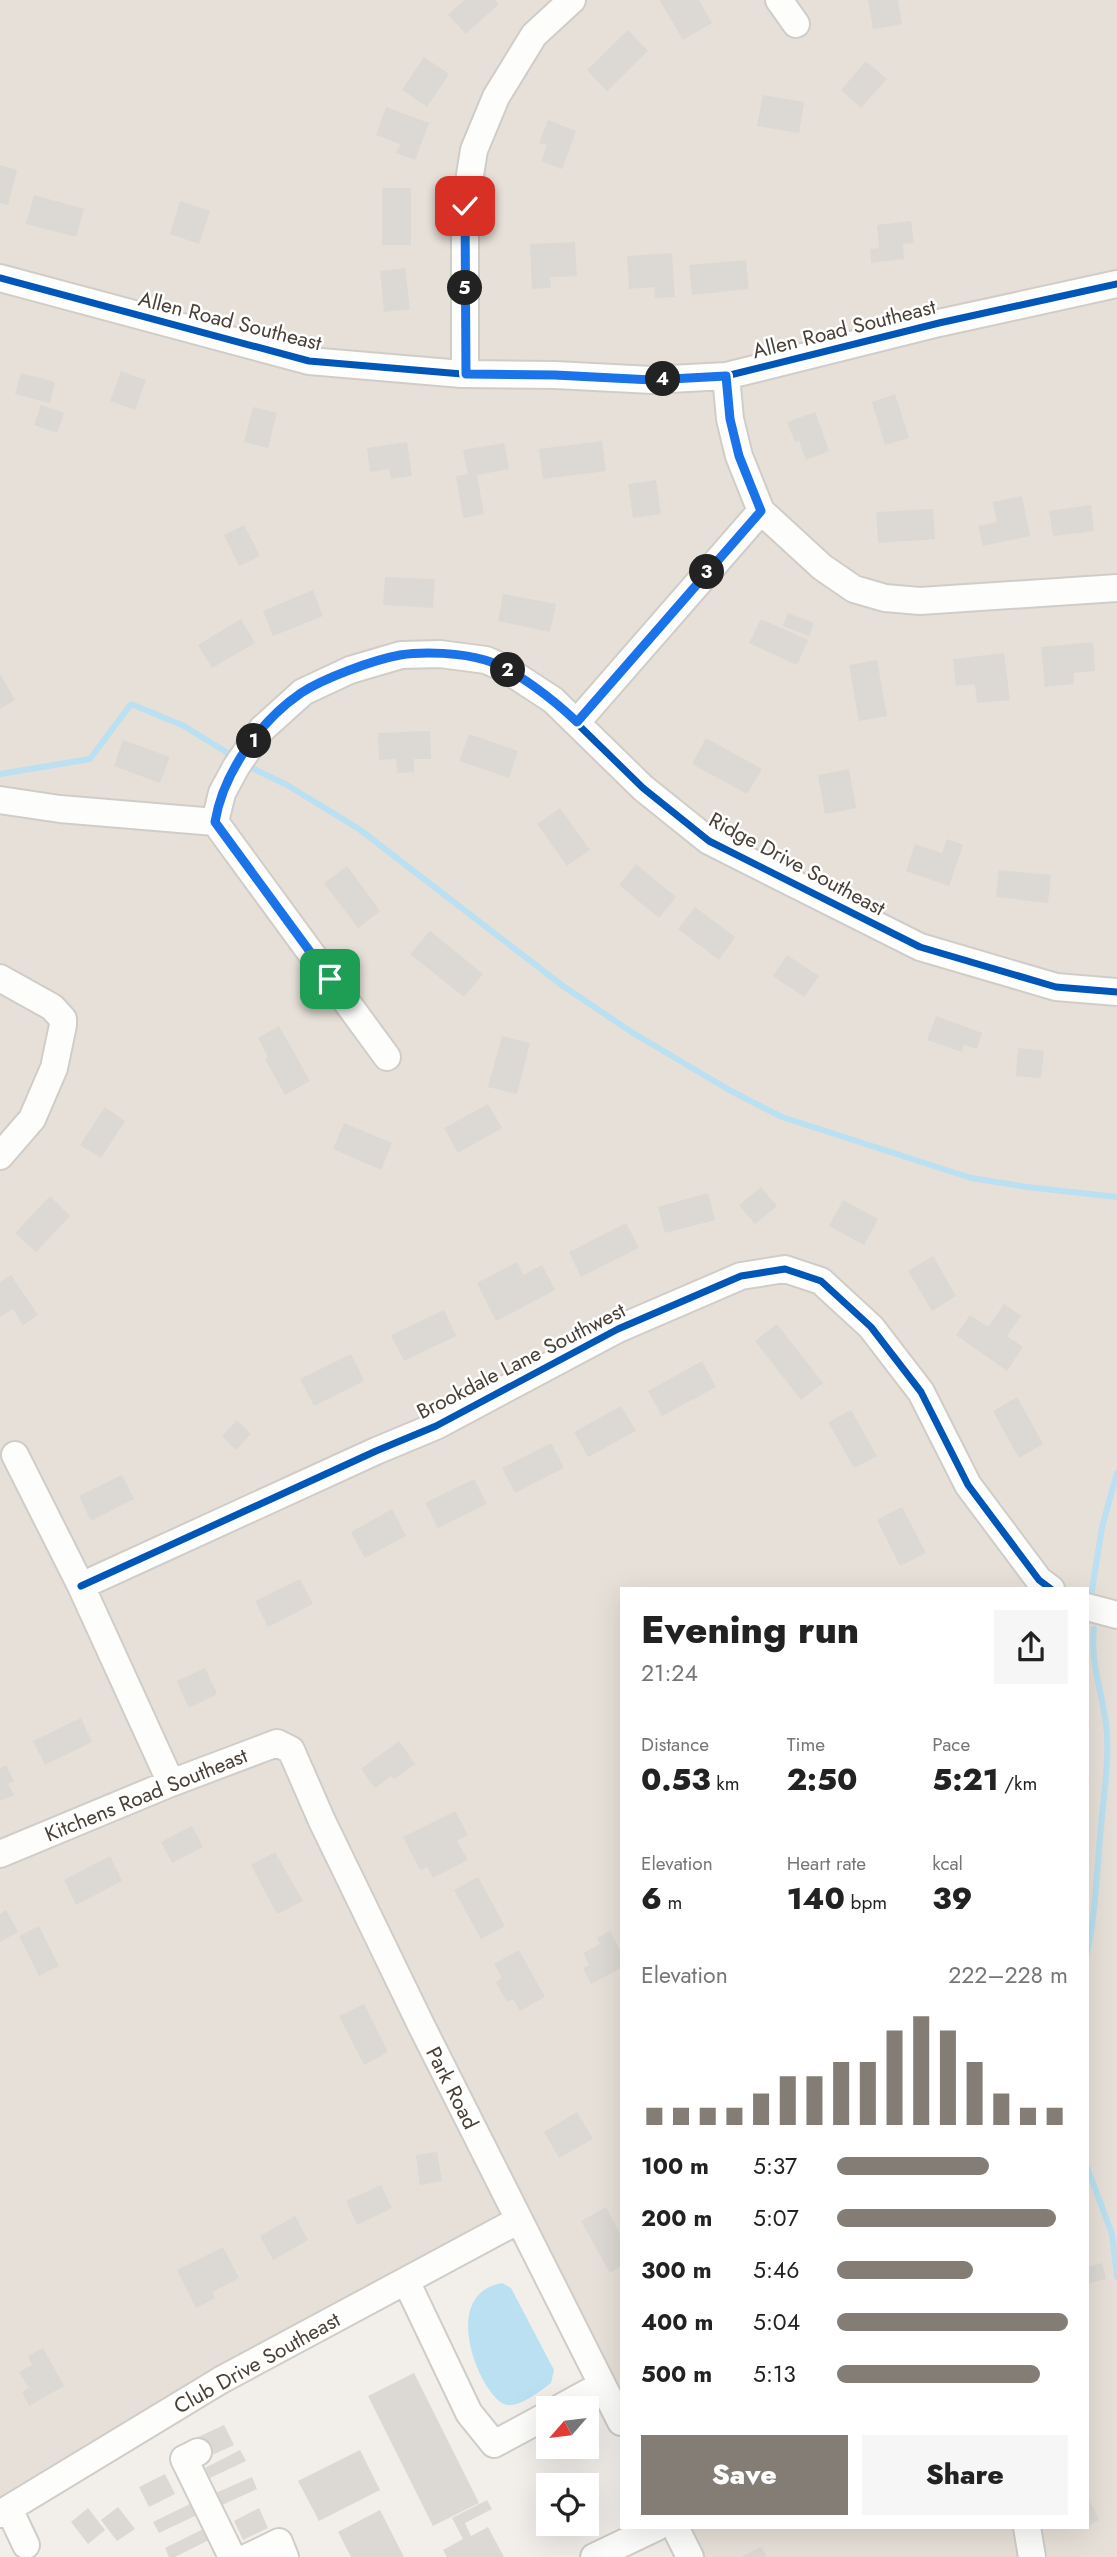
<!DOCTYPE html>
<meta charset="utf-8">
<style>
:root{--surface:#fff;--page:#f6f6f6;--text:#222;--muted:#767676;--accent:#847d75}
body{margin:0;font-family:Jost,sans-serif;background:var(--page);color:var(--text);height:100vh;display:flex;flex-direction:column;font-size:26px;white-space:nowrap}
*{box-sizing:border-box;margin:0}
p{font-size:23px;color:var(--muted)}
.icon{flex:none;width:38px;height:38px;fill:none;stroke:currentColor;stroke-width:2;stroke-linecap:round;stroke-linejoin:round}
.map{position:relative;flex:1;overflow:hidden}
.details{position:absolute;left:620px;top:1587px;width:469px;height:942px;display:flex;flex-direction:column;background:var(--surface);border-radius:0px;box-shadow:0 7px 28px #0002}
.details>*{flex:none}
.needle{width:46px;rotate:242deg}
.tools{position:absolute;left:536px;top:2396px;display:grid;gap:14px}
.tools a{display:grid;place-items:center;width:63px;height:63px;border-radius:0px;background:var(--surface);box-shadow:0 7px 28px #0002;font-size:35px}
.pin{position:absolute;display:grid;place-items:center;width:60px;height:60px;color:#fff;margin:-30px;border-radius:14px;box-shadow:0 4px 10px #0006}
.km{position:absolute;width:35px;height:35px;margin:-18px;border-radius:50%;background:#222;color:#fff;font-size:19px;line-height:35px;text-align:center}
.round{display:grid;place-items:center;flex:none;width:74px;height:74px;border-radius:0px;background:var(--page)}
.overview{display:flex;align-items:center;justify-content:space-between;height:119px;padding:0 21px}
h1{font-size:38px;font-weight:800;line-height:52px}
.metrics{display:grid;grid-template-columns:repeat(3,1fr);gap:10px;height:119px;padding:7px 21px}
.metrics div{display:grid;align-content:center}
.metrics b{font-size:30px;font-weight:800}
.metrics small{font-size:19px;font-weight:400}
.metrics p{font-size:19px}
.chart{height:196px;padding:14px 21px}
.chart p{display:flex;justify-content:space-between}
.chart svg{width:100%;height:126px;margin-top:7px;stroke:var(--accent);stroke-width:6}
.primary-button{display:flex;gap:14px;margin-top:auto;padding:14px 21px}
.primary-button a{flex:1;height:80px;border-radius:0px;background:var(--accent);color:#fff;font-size:28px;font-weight:800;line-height:80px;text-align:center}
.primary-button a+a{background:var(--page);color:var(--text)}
ul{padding:0 21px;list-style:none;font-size:23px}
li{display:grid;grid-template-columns:112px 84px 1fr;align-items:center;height:52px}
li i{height:18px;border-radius:9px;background:var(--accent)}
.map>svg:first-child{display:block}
.residential{fill:#e6e0d8}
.water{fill:#bae0f1}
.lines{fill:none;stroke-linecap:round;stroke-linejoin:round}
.stream{stroke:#bae0f1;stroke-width:6}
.building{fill:#dcd8d3}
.minor-casing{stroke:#d0cdc8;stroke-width:30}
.minor{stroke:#fdfdfc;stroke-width:26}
.cycleway-casing{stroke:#fff;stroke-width:11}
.cycleway{stroke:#0057b8;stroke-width:7}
.route-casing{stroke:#fff;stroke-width:14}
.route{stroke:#1a73e8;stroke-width:9}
.labels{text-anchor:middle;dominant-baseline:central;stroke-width:5;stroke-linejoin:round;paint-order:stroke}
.street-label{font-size:21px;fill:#494036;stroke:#fff}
</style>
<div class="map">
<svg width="1117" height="2557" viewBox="0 0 1117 2557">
<rect width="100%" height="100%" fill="#f2efeb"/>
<path class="residential" d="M0,0H1117V2557H701L686,2527H1087V1589H621V2401L531,2224L0,2499Z"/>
<path class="water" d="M502,2283L511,2288L554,2370L551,2383C540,2391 522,2406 508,2405C484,2404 435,2295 502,2283Z"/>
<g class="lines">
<path class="stream" d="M254,769L287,785L359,829L563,986L633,1033L731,1091L782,1117L971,1178L1027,1187L1117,1197
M0,774L90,759L131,704L184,726L231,755
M1091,1596L1102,1527L1117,1473
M1087,1953C1096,1912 1097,1868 1101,1826C1104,1795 1110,1754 1106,1724C1102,1692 1090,1661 1094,1629
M1087,2167L1112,2234L1117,2277"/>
</g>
<path class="building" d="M464,0H495L499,4L466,34L448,15Z
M662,0H699L712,23L683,40L660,1Z
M868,0H898L902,24L873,29Z
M628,30L648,51L607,91L587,70Z
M424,57L449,74L427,107L402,90Z
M866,61L887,79L861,108L841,90Z
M763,95L804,102L799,133L757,126Z
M386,107L429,123L415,160L396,153L400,144L376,135Z
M548,120L576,131L562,169L541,161L547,145L539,143Z
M0,165L17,170L8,205L0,203Z
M382,188H411V245H382Z
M34,195L84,209L76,237L26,224Z
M180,201L210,211L199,244L170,234Z
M911,221L914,243L903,244L904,259L871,263L870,249L879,248L877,225Z
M575,242L577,276L550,277L551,288L532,289L530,244Z
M672,253L675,297L655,298L654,287L629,289L627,256Z
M746,260L749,289L692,295L689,265Z
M405,268L410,309L384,312L380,271Z
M121,371L146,380L135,410L110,401Z
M21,373L55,382L50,403L15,394Z
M895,394L909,438L885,445L872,402Z
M41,405L64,413L57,433L34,425Z
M253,407L277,413L268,448L244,442Z
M815,412L829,451L806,460L799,441L795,442L787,422Z
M602,441L606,471L543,479L539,449Z
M407,442L412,476L391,479L389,469L370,472L367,448Z
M504,443L509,469L477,475L484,514L463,518L456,476L468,474L463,450Z
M656,480L661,514L633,518L628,484Z
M1022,496L1030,536L983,546L978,526L997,522L993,502Z
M1091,505L1094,531L1053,536L1049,511Z
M933,509L935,539L878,543L876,512Z
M244,525L260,556L239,566L224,535Z
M385,577L435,579L433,608L383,605Z
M313,590L323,616L273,636L263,611Z
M503,594L556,604L550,632L498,621Z
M788,613L814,623L809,636L783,626Z
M241,619L255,643L212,668L198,645Z
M761,619L808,640L797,665L749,643Z
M1093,642L1095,671L1074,673V684L1045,687L1041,647Z
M1004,653L1010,700L977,703L975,684L956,686L953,659Z
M877,660L887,716L859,721L849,665Z
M0,674L15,700L0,709Z
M430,731L431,759H414V772L397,773L396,759L379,760L378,733Z
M469,734L518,751L509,778L459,761Z
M706,738L762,769L747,794L692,764Z
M123,740L170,757L160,783L114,766Z
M849,769L856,808L825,814L818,775Z
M560,808L590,850L567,866L537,824Z
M947,839L963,845L949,886L906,871L915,844L942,853Z
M636,864L676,897L659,918L619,885Z
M347,866L380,911L358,928L324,883Z
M999,870L1051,875L1048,903L996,897Z
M695,907L735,937L719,960L678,929Z
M430,931L483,974L464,997L410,954Z
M787,955L819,976L804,997L773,976Z
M936,1016L982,1033L977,1049L964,1045L962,1052L927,1040Z
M279,1026L310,1081L285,1095L265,1059L268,1057L258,1038Z
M502,1036L530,1043L517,1094L488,1087Z
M1018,1048L1044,1051L1041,1078L1016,1076Z
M488,1104L502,1128L458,1153L444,1128Z
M105,1107L125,1121L101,1158L80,1145Z
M344,1123L392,1143L381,1170L333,1149Z
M761,1187L777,1206L755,1224L739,1205Z
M708,1193L715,1220L665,1233L658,1207Z
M50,1196L70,1216L36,1252L15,1233Z
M843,1200L878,1219L864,1245L829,1226Z
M626,1223L639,1248L581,1277L569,1252Z
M933,1256L956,1296L932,1311L908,1271Z
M517,1262L523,1275L542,1265L555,1290L496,1321L477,1283Z
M11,1275L38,1315L23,1325L13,1309L0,1317V1282Z
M1004,1304L1021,1316L1007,1336L1023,1347L1007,1371L956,1335L970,1315L988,1327Z
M444,1310L456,1336L404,1361L391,1335Z
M777,1324L823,1383L801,1400L755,1341Z
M351,1354L364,1381L314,1406L300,1379Z
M702,1361L716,1387L662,1416L648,1391Z
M1017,1397L1043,1444L1019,1458L993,1411Z
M621,1406L636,1431L588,1457L574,1432Z
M851,1410L877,1456L854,1468L828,1422Z
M237,1420L251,1434L236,1450L222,1436Z
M551,1443L564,1468L515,1493L502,1468Z
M122,1475L134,1499L91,1521L79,1496Z
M474,1479L487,1504L438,1528L425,1503Z
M902,1507L926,1553L900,1566L877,1520Z
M392,1509L406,1536L365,1558L351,1532Z
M300,1579L313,1604L268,1627L255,1601Z
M205,1668L217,1694L189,1708L177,1681Z
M81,1718L92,1742L45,1765L33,1741Z
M399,1741L415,1764L394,1779L391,1776L375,1788L361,1769Z
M6,1765L14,1781L8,1784L14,1795L0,1801V1768Z
M455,1811L468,1835L457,1841L468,1860L433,1878L427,1867L420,1870L403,1837Z
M192,1826L203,1847L172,1863L161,1842Z
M275,1852L303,1901L277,1914L251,1865Z
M110,1856L122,1881L76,1905L64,1880Z
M478,1877L505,1926L481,1939L454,1890Z
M6,1910L18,1932L0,1942V1914Z
M39,1926L59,1966L39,1976L19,1936Z
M610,1931L621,1952V1968L591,1984L583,1968L589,1965L583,1953L600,1944L597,1938Z
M519,1950L545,1997L520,2011L513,1999L507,2002L496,1982L502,1978L494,1964Z
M364,2004L388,2052L364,2065L339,2016Z
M577,2112L593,2139L559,2158L544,2132Z
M437,2152L442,2181L420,2185L416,2155Z
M381,2185L392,2208L357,2225L346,2201Z
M606,2207L621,2236V2266L610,2273L581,2221Z
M295,2216L308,2240L273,2260L260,2236Z
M223,2247L239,2278L212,2292L215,2298L196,2308L177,2270Z
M1102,2263L1106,2279L1087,2284V2267Z
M43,2348L64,2386L29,2406L22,2392L29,2388L19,2372L32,2365L28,2356Z
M414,2373L479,2503L433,2526L368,2396Z
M224,2425L234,2445L208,2457L198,2437Z
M240,2450L246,2461L210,2478L205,2468Z
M360,2450L380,2490L319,2521L298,2481Z
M165,2474L175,2494L149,2507L139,2487Z
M252,2477L257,2489L222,2505L216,2493Z
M1087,2495L1099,2520L1087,2527Z
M487,2500L492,2509L465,2523L471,2536L488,2527L504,2557H447L443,2550L463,2539L452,2518Z
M192,2503L197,2515L159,2533L153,2522Z
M118,2507L135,2529L117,2541L101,2520Z
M88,2508L105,2530L88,2544L71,2522Z
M259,2508L268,2528L243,2540L234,2521Z
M380,2510L404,2557H351L338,2532Z
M203,2529L209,2540L175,2557H169L165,2548Z
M761,2547L767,2557H741Z"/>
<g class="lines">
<g class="minor-casing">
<path id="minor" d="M779,0L796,24
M0,278L309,361L462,374L555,375L652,380L726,376L939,323L1117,284
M465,374V206L474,150L496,97L534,35L572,0
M726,376L730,419L739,456L761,511L822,567L854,589L885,598L920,601L1117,588
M577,722L761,511
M0,800L60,809L215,822
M215,822L222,793L236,767L262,729L303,692L350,670L401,655L440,654L486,660L504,668L553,700L643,788L709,841L920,947L1056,987L1117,992
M215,822L387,1057
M0,978L52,1007L63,1019V1025L54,1068L32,1119L0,1156
M15,1455L81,1586L171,1783
M81,1586L376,1451L436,1426L618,1329L741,1276L785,1269L821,1281L871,1327L921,1392L968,1485L1039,1580L1051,1589
M1087,1607L1117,1615
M0,1854L171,1783L277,1743L291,1750L322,1821L421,2025L621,2422
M406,2281L469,2413L494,2444L548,2415
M560,2408L602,2385
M198,2452L184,2459L232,2557
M9,2509L26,2545
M0,2514L221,2380L519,2220
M675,2527L690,2557
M1027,2527L1032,2557
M248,2557L279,2542L285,2557
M594,2557L657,2527"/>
</g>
<use href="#minor" class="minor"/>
<g class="cycleway-casing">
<path id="cycleway" d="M0,278L309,361L462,374L555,375L652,380L726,376L939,323L1117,284
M215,822L222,793L236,767L262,729L303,692L350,670L401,655L440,654L486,660L504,668L553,700L643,788L709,841L920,947L1056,987L1117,992
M81,1586L376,1451L436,1426L618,1329L741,1276L785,1269L821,1281L871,1327L921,1392L968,1485L1039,1580L1051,1589"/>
</g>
<use href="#cycleway" class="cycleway"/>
</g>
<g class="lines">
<g class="route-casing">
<path id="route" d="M330,979L215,822C223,773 260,721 301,693C324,678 373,660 400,655C424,651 462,653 485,660C514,668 555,701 577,722L761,511L739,456L730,419L726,376L652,380L555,375L466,374L465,206"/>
</g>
<use href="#route" class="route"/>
</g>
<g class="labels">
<g class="street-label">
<text transform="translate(230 321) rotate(14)">Allen Road Southeast</text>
<text transform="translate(844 329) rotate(-14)">Allen Road Southeast</text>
<text transform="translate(797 864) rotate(28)">Ridge Drive Southeast</text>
<text transform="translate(521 1361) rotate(-27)">Brookdale Lane Southwest</text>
<text transform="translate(146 1795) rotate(-22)">Kitchens Road Southeast</text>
<text transform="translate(452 2088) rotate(63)">Park Road</text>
<text transform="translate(257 2363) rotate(-29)">Club Drive Southeast</text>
</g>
</g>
</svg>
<div class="tools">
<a><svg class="needle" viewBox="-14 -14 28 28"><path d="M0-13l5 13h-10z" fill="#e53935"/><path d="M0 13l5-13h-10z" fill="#767676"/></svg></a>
<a><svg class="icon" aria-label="locate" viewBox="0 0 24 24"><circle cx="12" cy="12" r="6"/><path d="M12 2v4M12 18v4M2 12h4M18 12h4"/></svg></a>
</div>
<div class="pin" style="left:330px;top:979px;background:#1e9e55"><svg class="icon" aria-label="arrive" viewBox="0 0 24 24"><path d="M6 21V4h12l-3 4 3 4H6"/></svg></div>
<div class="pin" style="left:465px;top:206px;background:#d93025"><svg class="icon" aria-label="check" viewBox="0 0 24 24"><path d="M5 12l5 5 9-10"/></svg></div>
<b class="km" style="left:254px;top:741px">1</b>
<b class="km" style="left:508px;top:670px">2</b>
<b class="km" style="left:707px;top:572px">3</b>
<b class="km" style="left:663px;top:379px">4</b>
<b class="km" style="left:465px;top:288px">5</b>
<section class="details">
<div class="overview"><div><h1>Evening run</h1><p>21:24</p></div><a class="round"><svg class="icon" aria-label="share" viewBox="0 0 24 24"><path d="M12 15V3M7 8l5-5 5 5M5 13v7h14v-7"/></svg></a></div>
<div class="metrics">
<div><p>Distance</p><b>0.53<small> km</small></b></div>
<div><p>Time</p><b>2:50</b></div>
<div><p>Pace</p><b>5:21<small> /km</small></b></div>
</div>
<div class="metrics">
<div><p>Elevation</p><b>6<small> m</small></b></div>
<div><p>Heart rate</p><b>140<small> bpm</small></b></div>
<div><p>kcal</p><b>39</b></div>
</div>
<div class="chart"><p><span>Elevation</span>222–228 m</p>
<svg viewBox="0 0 160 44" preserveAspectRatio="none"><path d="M5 44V38M15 44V38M25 44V38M35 44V38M45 44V33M55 44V27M65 44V27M75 44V22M85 44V22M95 44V11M105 44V6M115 44V11M125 44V22M135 44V33M145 44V38M155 44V38"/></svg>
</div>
<ul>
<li><b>100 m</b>5:37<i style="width:66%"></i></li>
<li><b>200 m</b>5:07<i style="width:95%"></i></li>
<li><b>300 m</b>5:46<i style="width:59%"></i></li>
<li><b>400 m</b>5:04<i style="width:100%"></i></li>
<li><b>500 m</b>5:13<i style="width:88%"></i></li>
</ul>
<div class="primary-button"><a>Save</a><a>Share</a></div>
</section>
</div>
